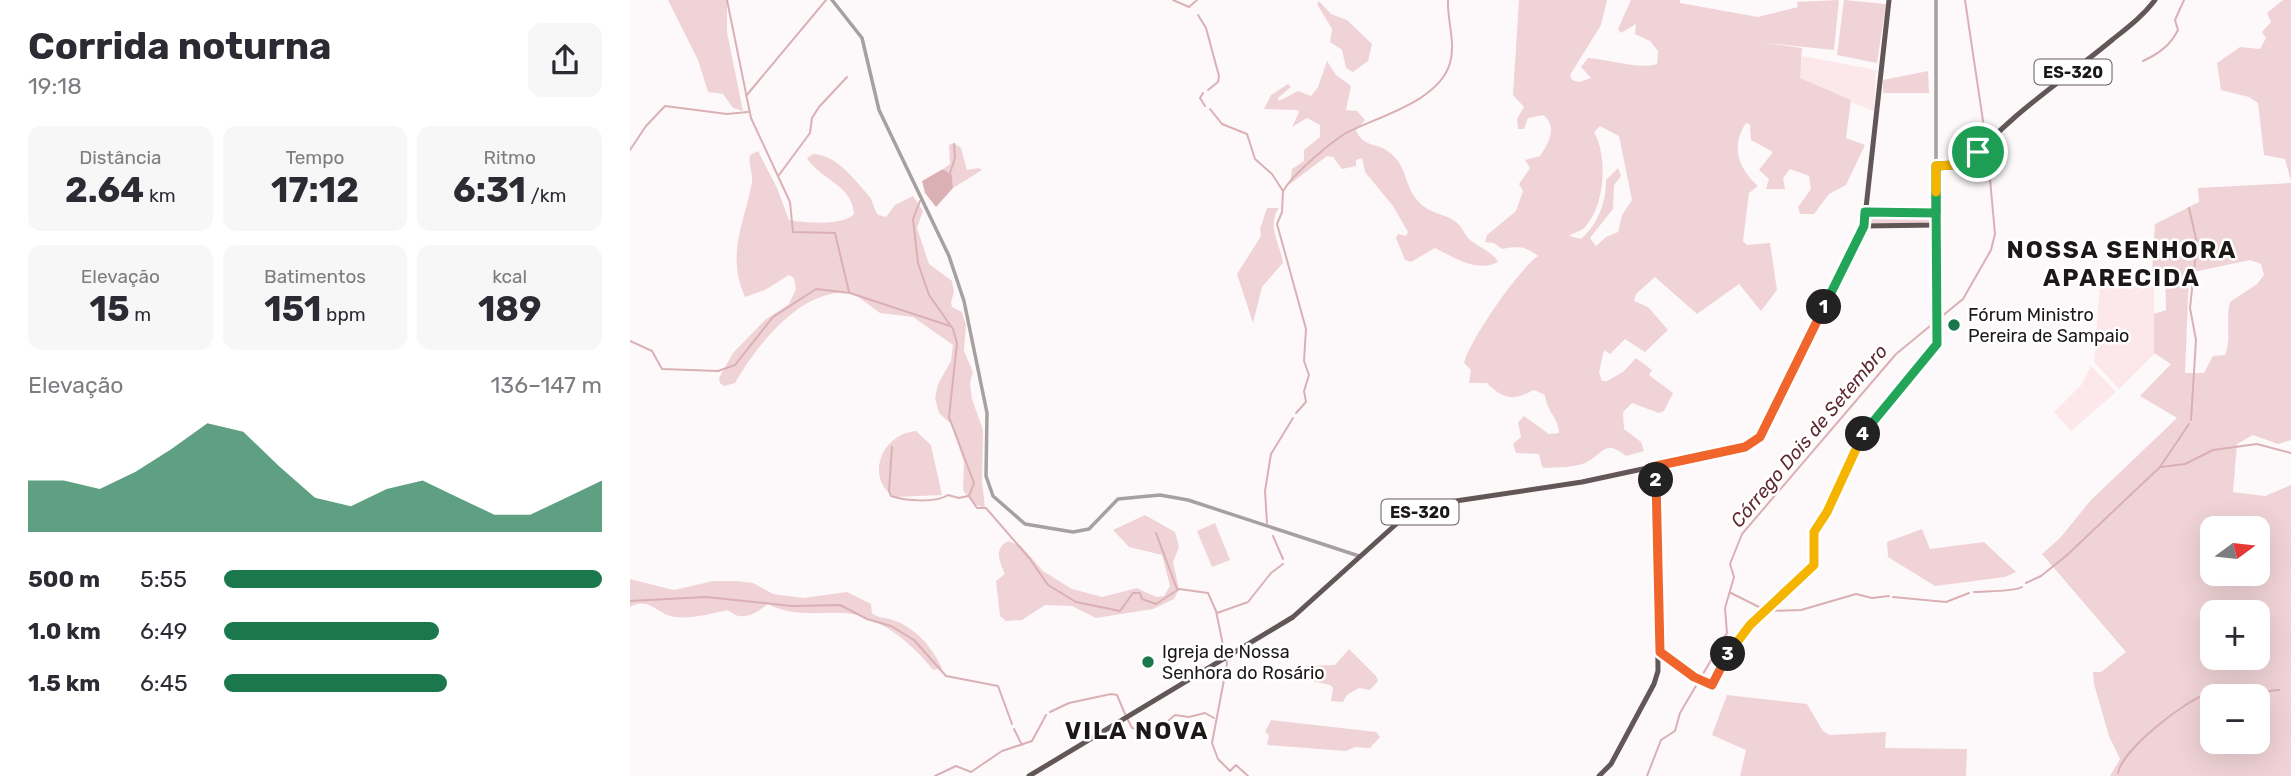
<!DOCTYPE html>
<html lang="pt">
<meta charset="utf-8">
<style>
:root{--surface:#fff;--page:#f7f7f7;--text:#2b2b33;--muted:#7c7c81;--accent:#1b784d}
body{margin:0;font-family:Rubik,sans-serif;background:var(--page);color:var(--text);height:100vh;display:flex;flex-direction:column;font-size:26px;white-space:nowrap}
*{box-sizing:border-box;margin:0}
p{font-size:23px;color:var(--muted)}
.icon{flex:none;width:38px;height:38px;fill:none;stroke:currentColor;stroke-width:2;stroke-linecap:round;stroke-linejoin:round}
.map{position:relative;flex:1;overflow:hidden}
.panel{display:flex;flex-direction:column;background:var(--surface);width:630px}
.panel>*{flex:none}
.needle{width:46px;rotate:75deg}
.buttons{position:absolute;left:1570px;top:516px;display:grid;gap:14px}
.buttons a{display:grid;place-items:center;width:70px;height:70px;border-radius:14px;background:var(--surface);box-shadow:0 7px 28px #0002;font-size:35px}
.pin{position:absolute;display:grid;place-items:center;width:60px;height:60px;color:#fff;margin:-30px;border:4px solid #fff;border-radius:50%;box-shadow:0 2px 7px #0007}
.km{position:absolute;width:35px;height:35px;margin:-18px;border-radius:50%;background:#222;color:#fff;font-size:19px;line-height:35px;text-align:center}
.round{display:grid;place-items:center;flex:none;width:74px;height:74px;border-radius:14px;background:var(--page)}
.head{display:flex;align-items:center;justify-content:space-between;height:119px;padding:0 28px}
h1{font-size:38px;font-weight:700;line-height:52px}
.stats{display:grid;grid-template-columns:repeat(3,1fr);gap:10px;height:119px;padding:7px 28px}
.stats div{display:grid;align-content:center;border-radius:14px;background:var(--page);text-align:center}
.stats b{font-size:35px;font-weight:700}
.stats small{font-size:19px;font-weight:400}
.stats p{font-size:19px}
.chart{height:196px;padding:14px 28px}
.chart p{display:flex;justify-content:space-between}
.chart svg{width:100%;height:126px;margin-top:7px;fill:var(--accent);opacity:.7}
ul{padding:0 28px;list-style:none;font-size:23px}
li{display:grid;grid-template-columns:112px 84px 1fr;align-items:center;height:52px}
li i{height:18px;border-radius:9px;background:var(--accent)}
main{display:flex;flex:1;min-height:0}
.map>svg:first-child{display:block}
.built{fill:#fce8ea}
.green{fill:#f0d3d6;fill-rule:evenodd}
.water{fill:#dab0b5}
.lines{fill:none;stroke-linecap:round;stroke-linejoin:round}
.stream{stroke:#dab0b5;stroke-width:2}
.minor{stroke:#a7a0a0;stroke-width:3.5}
.major{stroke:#625657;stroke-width:5}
.split-1-casing{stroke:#fff;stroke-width:14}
.split-2-casing{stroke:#fff;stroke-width:14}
.split-3-casing{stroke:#fff;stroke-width:14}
.split-4-casing{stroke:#fff;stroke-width:14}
.split-5-casing{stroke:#fff;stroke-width:14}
.split-6-casing{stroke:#fff;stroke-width:14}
.split-1{stroke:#22a559;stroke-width:9}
.split-2{stroke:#f0652b;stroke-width:9}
.split-3{stroke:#f0652b;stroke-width:9}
.split-4{stroke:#f5b400;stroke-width:9}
.split-5{stroke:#22a559;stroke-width:9}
.split-6{stroke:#f5b400;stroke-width:9}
.poi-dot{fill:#1b784d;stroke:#fff;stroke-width:2.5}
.labels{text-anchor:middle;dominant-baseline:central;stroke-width:5;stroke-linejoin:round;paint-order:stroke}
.shield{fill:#fff;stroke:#615d5d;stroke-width:2}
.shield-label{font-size:16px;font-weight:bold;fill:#1d1818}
.poi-label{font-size:18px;fill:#1d1818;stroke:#fff;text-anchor:start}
.water-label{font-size:19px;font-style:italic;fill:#5f2933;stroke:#fff}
.district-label{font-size:24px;font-weight:bold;letter-spacing:2px;fill:#1d1818;stroke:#fff}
</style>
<main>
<section class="panel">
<div class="head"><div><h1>Corrida noturna</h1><p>19:18</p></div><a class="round"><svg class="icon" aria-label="share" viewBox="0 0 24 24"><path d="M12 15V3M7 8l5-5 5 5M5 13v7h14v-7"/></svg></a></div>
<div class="stats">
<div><p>Distância</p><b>2.64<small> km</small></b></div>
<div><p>Tempo</p><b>17:12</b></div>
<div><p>Ritmo</p><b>6:31<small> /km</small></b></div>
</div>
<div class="stats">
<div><p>Elevação</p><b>15<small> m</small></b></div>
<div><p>Batimentos</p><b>151<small> bpm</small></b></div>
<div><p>kcal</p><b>189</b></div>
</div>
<div class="chart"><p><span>Elevação</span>136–147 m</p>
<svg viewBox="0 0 160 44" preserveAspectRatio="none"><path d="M0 44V26L10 26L20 29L30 23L40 15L50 6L60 9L70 21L80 32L90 35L100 29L110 26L120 32L130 38L140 38L150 32L160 26V44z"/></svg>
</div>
<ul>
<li><b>500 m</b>5:55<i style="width:100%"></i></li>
<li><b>1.0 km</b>6:49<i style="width:57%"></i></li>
<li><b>1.5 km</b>6:45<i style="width:59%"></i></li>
</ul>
</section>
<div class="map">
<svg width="1661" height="776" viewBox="0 0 1661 776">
<rect width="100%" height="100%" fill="#fdf9fa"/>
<path class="built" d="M1172,56L1246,70L1244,111L1169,82Z
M1470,285L1524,287L1525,353L1489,389L1464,362Z
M1461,366L1486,392L1441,431L1424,412L1452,384Z"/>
<path class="green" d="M38,0H97V32L113,111L103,108L93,94L78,92L68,60Z
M889,0H977L971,25L940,75L942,80L949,82L961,78L951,67L958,58C976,59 1012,70 1027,64L1028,51L1020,41L1005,34L1006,24L991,33L988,29L1001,0H1050V3L1128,17L1168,7L1167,2L1209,0L1204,50L1127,42L1172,48L1170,78L1221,100L1216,138L1235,145L1216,185L1199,194L1184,214H1170L1168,207L1181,189L1179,176L1160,169L1153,178L1155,189H1136L1139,179L1129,170L1143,152L1121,140L1120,125L1116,123C1100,147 1109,169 1128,186L1119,193L1113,241L1117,245L1140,243L1147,290L1131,311L1109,284L1067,314L1025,277L1006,294L1004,301L1018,307L1038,330L1015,352L995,339L980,354L974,350L969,372L972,381H977L993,372L1006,358L1022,370L1019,375L1043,393L1034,411L1029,413L1002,403L993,412L994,429L1011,442L1014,451L996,456C975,439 974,453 957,462C945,468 928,467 916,468L912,467L909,454L886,453L883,444L891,437L888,422L894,416L919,434L929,433C929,419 916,410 915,395L904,390C883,401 874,400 857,383H839L841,370L834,363C840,339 889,269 908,256C896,246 887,246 872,249L864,243L855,242L857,235L886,211L893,191L889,184L900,168L895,160L910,156C919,143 928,126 913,115L898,118L894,129H888L887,119L894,107L883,95ZM970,126L989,136L1002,200L992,215L988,232L976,237L966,246L960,238L983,209L984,185L991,176L988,168L976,180C976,202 969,223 951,239L939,236C944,232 951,232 956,226C975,204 978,157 964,132Z
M1214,0L1256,4L1247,63L1207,55Z
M1653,0H1661V181L1655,159L1634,155L1628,103L1619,97L1591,90L1587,63L1610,47L1630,49L1636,38L1632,32L1641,22L1637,13Z
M689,1L701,14L717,20L742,44L738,61L723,72L716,68L712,50L700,42L702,29L687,4Z
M697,61L706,75L721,86L716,110L727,111L735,120L726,130C733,148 747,142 759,152C780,168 772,187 792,205C802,214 816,214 826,222C832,226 834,234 839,239C848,247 863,252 868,262C847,273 825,258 805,248L781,262L775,260L766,238L768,234L776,236L778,232L763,206L735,172L732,158L726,160V166L712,169L703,157L697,156L660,184L662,169L674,161V150L690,137V125L677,118L662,127L669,112L667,110L634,109L641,95L658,84L661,87L648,98L649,101L668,91L681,96L688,87Z
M1298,71L1299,93H1253V80Z
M324,143L331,148L337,170L348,168L352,170L323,188L322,175L313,169L320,164L319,145Z
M128,151L147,188L159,220C175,223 213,226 224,214C222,184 190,180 177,158L183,154C207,155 224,179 239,196C243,201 244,209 248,215L256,217L265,205L283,196L293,211L287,228L299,264L322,281L324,292L321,302L322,307L332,312L336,325L334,351L343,372L340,383L342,399L353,430L352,482L355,508L343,504L333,490L334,462L321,424L309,413L305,398L308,384L321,361L323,345L283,317L250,313L223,293C172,286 128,344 105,383L94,386L90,383L89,378L103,353L135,320L159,304L166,289L164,278L159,275L135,290L115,297C96,254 114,225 122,182C123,173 118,164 120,155Z
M1661,183V440L1648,444L1623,435L1607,444L1603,492L1635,496L1661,485V776H1480L1490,759L1479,736L1464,684L1463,672H1471L1496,652L1412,554L1430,538L1461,500L1547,418L1510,396L1541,364L1524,353V314L1536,310L1535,272L1522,271L1525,224L1569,202L1568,188ZM1620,260L1631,264L1634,275L1627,284L1600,302C1595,321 1602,338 1595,355L1583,356L1574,373H1555L1559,273ZM1582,528H1628V574H1582ZM1582,612H1628V658H1582ZM1582,696H1628V742H1582Z
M637,208H649C636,226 651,245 653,263L632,287L623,323L607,274L631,236L630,229Z
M1302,215V223L1241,224V216Z
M286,431L301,445L312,495L266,497C235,482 249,434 286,431Z
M515,515L545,532L549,547L543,562L549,589L544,599L523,609L466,618L442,606L415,605L392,620L376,621L370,616L366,581L375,574C370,562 363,549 378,541L391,546L413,571L442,589L472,597L507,588L526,597L534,596L540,586L532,555L499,547L483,530Z
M585,523L600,560L582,567L567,531Z
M1292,529L1300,549L1354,542L1386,572L1375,577L1305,586L1258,557L1257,542Z
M0,579L44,590L83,581H106L123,583L143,594L173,598L217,592L241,604L242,613C249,619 255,617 263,620C286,628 302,647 312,668L303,670C284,645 248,614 213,613C187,612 162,617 138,604C130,610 120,618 109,616C102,615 101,609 94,611C78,614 62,619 45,617C27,615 20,596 0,607Z
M719,649L746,676L748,681L740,690L729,688L717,695L713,702L701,701L703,688L700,685L665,677L675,666L705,665Z
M1097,695L1177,704L1193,731L1200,735L1256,732L1255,748L1337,749L1336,776H1110L1116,750L1082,735Z
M641,720L746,732L750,737L740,748L725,747L716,751L637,745L639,735L635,732Z"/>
<path class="water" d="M313,169L322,175L323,188L306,207L295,193L292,181Z"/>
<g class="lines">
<path class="stream" d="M97,0L121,118L160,202L163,232L205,233L219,292
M543,0L559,7L567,0
M1335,0L1356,141
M568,15L576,28L589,76L588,82L578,90
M1513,61C1528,54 1540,46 1548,30L1545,20L1554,0
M573,93L570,98L575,106
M116,96L196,0
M580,109L592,124L617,134L625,159L642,174L653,191L652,212L647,224L676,329L674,361L679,375L674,391L676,402L666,413
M0,150L16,126L35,106L97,114L118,112
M320,173L325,158L324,144
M149,175L180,133L182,118L189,107L217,77
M654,190C662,175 701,142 716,133C746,117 809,102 820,63C826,42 817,21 818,0
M290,201L283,219L288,263L299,295L323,329L327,343L319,417L344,483L339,496
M1559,208L1567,243L1560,308L1566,340L1561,420
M0,341L22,351L32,369L88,371L105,365L143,317L186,289L220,293L320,326
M262,447L259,491L261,496C275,501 306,503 318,495L329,498L338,496
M1531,467L1555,464L1583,450L1627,444L1661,453
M339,496L347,508H356L400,559L418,585L446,602L490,611L503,593H510L512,599L526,604L549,589L578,593L586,611L597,664L582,743L588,759L600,771L606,765L618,776
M637,523L635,491L641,454L663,418
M526,533L547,589
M643,536L653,559
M1396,583L1411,576L1436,556L1530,467L1559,424
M1344,592C1356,591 1384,592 1392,587
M1101,593L1133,609
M1263,597L1316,602L1339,593
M0,601L76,597L162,606L210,605L237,619L261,626L284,640L316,676L368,686L382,724
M1137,611L1171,610L1226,594L1242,598L1259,596
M587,613L618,602L641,573L653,564
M420,712L439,703L481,694L487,695L495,714
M498,720L502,728L525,732L545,715L559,717L575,713L584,718
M384,729L392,745
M1488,773C1492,750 1555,700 1579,693C1586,691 1598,695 1606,695C1620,695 1635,691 1649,690
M305,776L326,766L341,772L372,751L402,741L416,715
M1017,776L1031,740L1045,731L1050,713L1097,633L1095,608L1104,577L1100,564L1112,534L1266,354L1333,299L1361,250L1365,234L1357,146"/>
<path class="minor" d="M202,0L232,38L249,110L319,256L334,301L357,413L356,476L363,496L395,524L443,532L459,529L488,499L530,495L558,500L729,556
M1306,166V0
M1030,652L1064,677L1082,685C1105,635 1144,602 1184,565V532L1197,512L1229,440L1307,344V225"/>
<path class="major" d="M1326,163L1345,153
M1339,164C1377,116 1434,80 1482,40C1497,28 1513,16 1525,0
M1235,212L1306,213
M1234,226L1307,225L1306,166L1339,164
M399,776L663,617L774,517L819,502L952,482L1115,447L1130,437L1234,226L1259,0
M969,776L981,764L1024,684L1028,671L1026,466"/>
</g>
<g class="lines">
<g class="split-1-casing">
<path id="split-1" d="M1194,307L1234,226L1235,212L1306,213V166L1322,165L1348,152"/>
</g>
<g class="split-2-casing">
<path id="split-2" d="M1026,480V466L1115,447L1130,437L1194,307"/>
</g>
<g class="split-3-casing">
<path id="split-3" d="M1026,480L1030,652L1064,677L1082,685L1098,654"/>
</g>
<g class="split-4-casing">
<path id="split-4" d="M1098,654L1120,625L1184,565V532L1197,512L1233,434"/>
</g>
<g class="split-5-casing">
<path id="split-5" d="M1233,434L1307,344L1306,192"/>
</g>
<g class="split-6-casing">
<path id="split-6" d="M1306,192V166L1341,164L1348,152"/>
</g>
<use href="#split-1" class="split-1"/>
<use href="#split-2" class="split-2"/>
<use href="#split-3" class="split-3"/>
<use href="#split-4" class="split-4"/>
<use href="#split-5" class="split-5"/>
<use href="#split-6" class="split-6"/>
</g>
<g class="poi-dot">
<circle cx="1324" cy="325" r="7"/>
<circle cx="518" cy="662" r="7"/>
</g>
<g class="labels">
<g class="shield">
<rect x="1404.5" y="59.5" width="77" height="25" rx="5"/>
<rect x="751.5" y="499.5" width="77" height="25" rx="5"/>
</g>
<g class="shield-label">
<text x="1443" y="72">ES-320</text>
<text x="790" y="512">ES-320</text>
</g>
<g class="poi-label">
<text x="1338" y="315">Fórum Ministro<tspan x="1338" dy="21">Pereira de Sampaio</tspan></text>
<text x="532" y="652">Igreja de Nossa<tspan x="532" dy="21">Senhora do Rosário</tspan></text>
</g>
<g class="water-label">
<text transform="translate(1179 436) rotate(-50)">Córrego Dois de Setembro</text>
</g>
<g class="district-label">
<text x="1492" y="250">NOSSA SENHORA<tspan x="1492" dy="28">APARECIDA</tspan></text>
<text x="507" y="731">VILA NOVA</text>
</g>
</g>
</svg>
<div class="buttons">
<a><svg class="needle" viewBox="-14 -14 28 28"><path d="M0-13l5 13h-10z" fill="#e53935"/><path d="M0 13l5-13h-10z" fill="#7c7c81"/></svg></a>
<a>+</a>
<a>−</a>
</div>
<div class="pin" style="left:1348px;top:152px;background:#1e9e55"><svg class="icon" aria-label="arrive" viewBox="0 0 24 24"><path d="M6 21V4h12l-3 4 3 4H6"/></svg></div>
<b class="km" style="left:1194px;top:307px">1</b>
<b class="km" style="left:1026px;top:480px">2</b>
<b class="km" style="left:1098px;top:654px">3</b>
<b class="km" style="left:1233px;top:434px">4</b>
</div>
</main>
